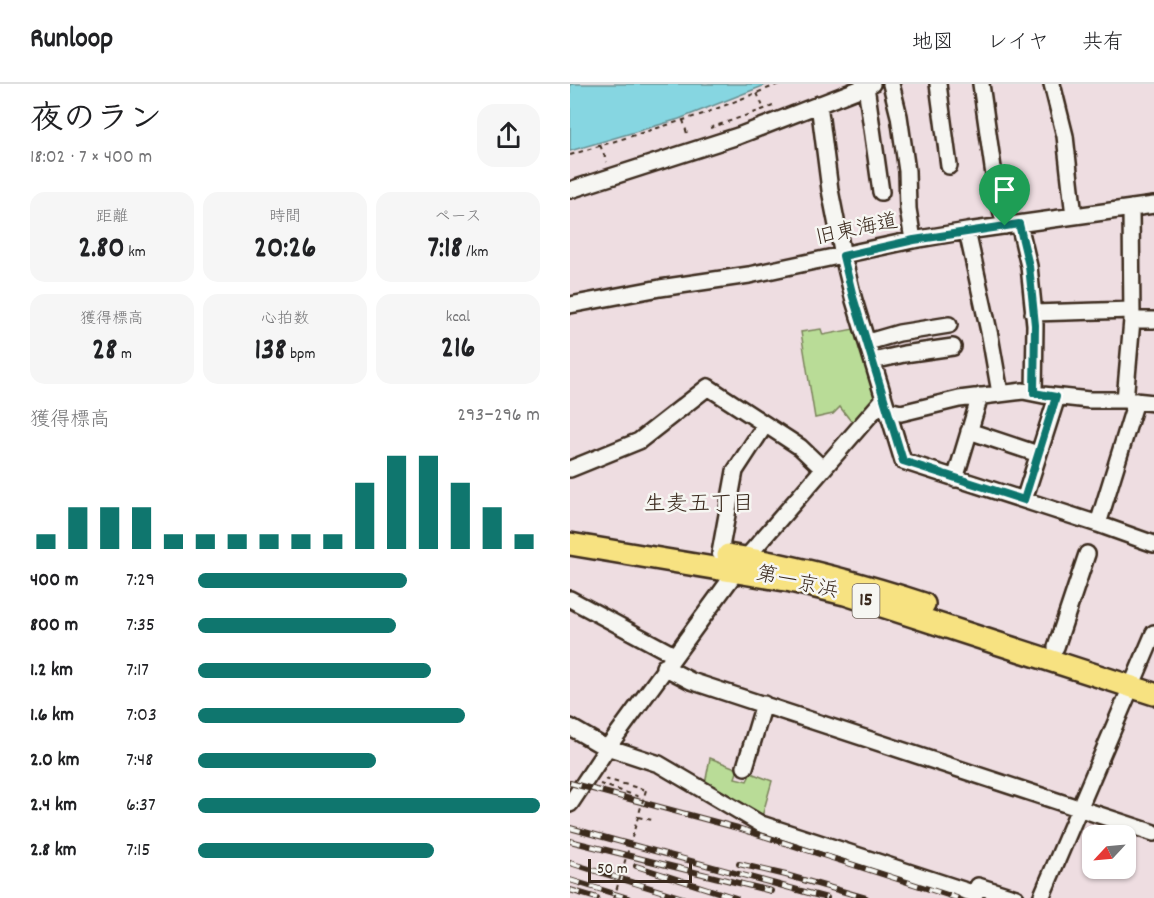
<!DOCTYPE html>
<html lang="ja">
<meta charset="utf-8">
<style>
:root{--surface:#fff;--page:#f6f6f6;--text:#202124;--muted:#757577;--line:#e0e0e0;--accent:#0f766e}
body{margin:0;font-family:Dekko,"Klee One",sans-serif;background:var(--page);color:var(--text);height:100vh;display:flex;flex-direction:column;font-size:22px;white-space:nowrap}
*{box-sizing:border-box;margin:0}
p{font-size:20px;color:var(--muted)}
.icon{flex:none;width:33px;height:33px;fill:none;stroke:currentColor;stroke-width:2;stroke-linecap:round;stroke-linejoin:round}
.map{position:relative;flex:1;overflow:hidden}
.drawer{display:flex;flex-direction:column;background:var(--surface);width:570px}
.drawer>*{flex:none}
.needle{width:39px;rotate:244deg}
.buttons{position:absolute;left:512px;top:741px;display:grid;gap:12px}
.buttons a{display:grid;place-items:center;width:54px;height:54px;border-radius:12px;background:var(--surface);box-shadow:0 2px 4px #0004;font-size:30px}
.scale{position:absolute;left:18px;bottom:15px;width:104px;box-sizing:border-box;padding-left:6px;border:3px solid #3b2a1e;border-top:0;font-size:16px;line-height:21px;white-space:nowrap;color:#3b2a1e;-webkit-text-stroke:4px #f6f6f2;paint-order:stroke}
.pin{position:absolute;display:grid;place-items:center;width:51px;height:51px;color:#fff;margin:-62px -26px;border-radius:50% 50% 50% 0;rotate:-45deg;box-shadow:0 0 6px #0007}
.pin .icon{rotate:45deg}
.round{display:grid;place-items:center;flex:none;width:63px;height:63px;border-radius:18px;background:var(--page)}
.summary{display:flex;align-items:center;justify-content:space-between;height:102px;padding:0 30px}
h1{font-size:33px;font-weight:700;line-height:45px}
.figures{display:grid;grid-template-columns:repeat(3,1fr);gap:9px;height:102px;padding:6px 30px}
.figures div{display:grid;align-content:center;border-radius:15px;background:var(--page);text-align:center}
.figures b{font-size:30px;font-weight:700}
.figures small{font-size:16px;font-weight:400}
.figures p{font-size:16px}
.chart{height:168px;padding:12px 30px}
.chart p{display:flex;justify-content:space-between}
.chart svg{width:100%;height:108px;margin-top:6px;stroke:var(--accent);stroke-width:6}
ul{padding:0 30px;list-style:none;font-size:20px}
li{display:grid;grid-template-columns:96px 72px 1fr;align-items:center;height:45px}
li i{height:15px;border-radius:8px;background:var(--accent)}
header{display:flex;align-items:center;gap:36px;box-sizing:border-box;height:84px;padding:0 30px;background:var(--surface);border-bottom:2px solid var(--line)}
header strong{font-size:28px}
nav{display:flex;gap:33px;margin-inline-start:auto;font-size:21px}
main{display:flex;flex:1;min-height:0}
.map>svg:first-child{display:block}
.green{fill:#b9dc97;stroke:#7a835a;stroke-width:1.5}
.water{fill:#86d6e1;stroke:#689193;stroke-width:1.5}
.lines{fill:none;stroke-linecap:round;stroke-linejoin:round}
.minor-casing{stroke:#3b2a1e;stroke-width:20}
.highway-casing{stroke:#3b2a1e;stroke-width:26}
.path{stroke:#3b2a1e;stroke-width:2;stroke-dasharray:4.5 4.5;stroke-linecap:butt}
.minor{stroke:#f6f6f2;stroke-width:15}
.highway{stroke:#f7e281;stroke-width:21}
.rail-casing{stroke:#3b2a1e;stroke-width:6}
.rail{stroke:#f6f6f2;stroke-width:4;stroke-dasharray:11;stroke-linecap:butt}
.path-bridge{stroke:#3b2a1e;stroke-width:2;stroke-dasharray:4.5 4.5;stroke-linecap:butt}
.route-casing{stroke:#fff;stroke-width:12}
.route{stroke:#0f766e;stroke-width:8}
.labels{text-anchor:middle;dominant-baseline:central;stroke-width:5;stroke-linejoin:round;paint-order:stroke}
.shield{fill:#f6f6f2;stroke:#73675e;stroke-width:1.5}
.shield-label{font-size:20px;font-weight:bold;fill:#3b2a1e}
.street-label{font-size:21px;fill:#3b2a1e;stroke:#f6f6f2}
.neighbourhood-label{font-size:22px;fill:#3b2a1e;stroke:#f6f6f2}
</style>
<header>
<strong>Runloop</strong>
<nav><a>地図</a><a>レイヤ</a><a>共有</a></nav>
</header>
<main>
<section class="drawer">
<div class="summary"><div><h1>夜のラン</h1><p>18:02 · 7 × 400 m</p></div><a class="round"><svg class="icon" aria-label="share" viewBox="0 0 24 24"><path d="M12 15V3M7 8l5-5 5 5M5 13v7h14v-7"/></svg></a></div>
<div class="figures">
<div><p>距離</p><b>2.80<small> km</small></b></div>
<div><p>時間</p><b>20:26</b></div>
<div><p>ペース</p><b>7:18<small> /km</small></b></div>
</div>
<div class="figures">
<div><p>獲得標高</p><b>28<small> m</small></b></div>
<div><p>心拍数</p><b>138<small> bpm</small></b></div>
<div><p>kcal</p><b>216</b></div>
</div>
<div class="chart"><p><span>獲得標高</span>293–296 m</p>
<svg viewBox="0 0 160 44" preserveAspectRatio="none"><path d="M5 44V38M15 44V27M25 44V27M35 44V27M45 44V38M55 44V38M65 44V38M75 44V38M85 44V38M95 44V38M105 44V17M115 44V6M125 44V6M135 44V17M145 44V27M155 44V38"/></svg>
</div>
<ul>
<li><b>400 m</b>7:29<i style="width:61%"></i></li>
<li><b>800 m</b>7:35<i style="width:58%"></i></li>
<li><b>1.2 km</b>7:17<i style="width:68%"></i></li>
<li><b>1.6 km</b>7:03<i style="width:78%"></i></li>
<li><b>2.0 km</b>7:48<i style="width:52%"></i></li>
<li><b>2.4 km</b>6:37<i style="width:100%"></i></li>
<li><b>2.8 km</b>7:15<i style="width:69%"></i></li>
</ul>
</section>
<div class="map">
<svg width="584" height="814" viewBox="0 0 584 814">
<rect width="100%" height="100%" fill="#eedde1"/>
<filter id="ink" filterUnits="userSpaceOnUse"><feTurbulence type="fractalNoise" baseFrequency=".0167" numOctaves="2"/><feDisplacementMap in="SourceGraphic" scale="12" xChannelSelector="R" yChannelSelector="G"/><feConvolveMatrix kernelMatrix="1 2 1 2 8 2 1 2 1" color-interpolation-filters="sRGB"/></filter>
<g filter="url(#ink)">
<path class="green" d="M289,244L308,315L284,341L270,323L263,330L245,334L231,248L251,245L253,251Z
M140,674L168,685L165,694L177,697L181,689L202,697L191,736L135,700Z"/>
<path class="water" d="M0,0H198L109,35L0,67Z"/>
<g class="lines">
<g class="minor-casing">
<path id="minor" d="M321,0L329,32L337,87L338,125L343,156
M368,0L379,82
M411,0L426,105L435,142
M482,0L495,52L504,132
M296,2L311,108
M249,20L260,106L273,172L283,213L333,377L528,440L584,460
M0,106L168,52L302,0
M449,140L459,182L465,241L464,309
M397,147L420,252L430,309
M0,221L90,204L179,191L343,156L397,147L584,121
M463,229L562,226
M562,236H584
M298,258L329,249L379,241
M303,277L334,270L383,263
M555,316L562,236L561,124
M318,326L331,329L389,315L453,307L473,311L519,316H555L584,319
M399,347L468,370
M0,385L69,357L138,303L230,363L253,385
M385,395L410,312
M454,416L487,313
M528,440L566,317
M150,469L165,387L195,341
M0,515L104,571
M486,563L517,470
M94,583L121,597L584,749
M0,643L31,661L89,680L191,740L405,810L408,802L446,814
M175,683L194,620
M0,720L38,663L176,474L313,316
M471,814L584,549"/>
</g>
<g class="highway-casing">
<path id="highway" d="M0,460L221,497L275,510L584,610
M158,471C225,482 289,499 354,520"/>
</g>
<path class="path" d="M187,9L194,25
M113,36L118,53
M140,44L203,22
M30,61L37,78
M0,71L133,30L209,0
M35,695L76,706
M30,700L73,714
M68,733L82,736"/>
<use href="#minor" class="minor"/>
<use href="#highway" class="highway"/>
<g class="rail-casing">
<path id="rail" d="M0,699L168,744L387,814
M0,744L257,814
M0,757L201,807
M0,779L113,814
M169,780L216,791L296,814
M66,782L166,814
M0,796L58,814
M0,806L27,814"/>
</g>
<use href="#rail" class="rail"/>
<path class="path-bridge" d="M44,814L76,706"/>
</g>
</g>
<g class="lines" filter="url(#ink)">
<g class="route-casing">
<path id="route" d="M449,140L459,182L465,241L464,309L486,313L454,416L333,377L283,213L273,172L344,156Z"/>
</g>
<use href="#route" class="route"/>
</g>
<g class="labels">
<rect class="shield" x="282.5" y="500" width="27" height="34" rx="4.5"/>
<g class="shield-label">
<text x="296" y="517">15</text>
</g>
<g class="street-label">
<text transform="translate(287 147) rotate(-12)">旧東海道</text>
<text transform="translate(227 500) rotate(13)">第一京浜</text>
</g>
<g class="neighbourhood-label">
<text x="129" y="421">生麦五丁目</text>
</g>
</g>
</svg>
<div class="buttons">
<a><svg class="needle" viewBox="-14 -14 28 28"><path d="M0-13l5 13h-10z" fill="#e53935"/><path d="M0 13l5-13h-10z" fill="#757577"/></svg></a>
</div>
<div class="scale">50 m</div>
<div class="pin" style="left:435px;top:142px;background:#1e9e55"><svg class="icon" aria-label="arrive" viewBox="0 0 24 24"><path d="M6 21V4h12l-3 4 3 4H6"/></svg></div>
</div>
</main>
